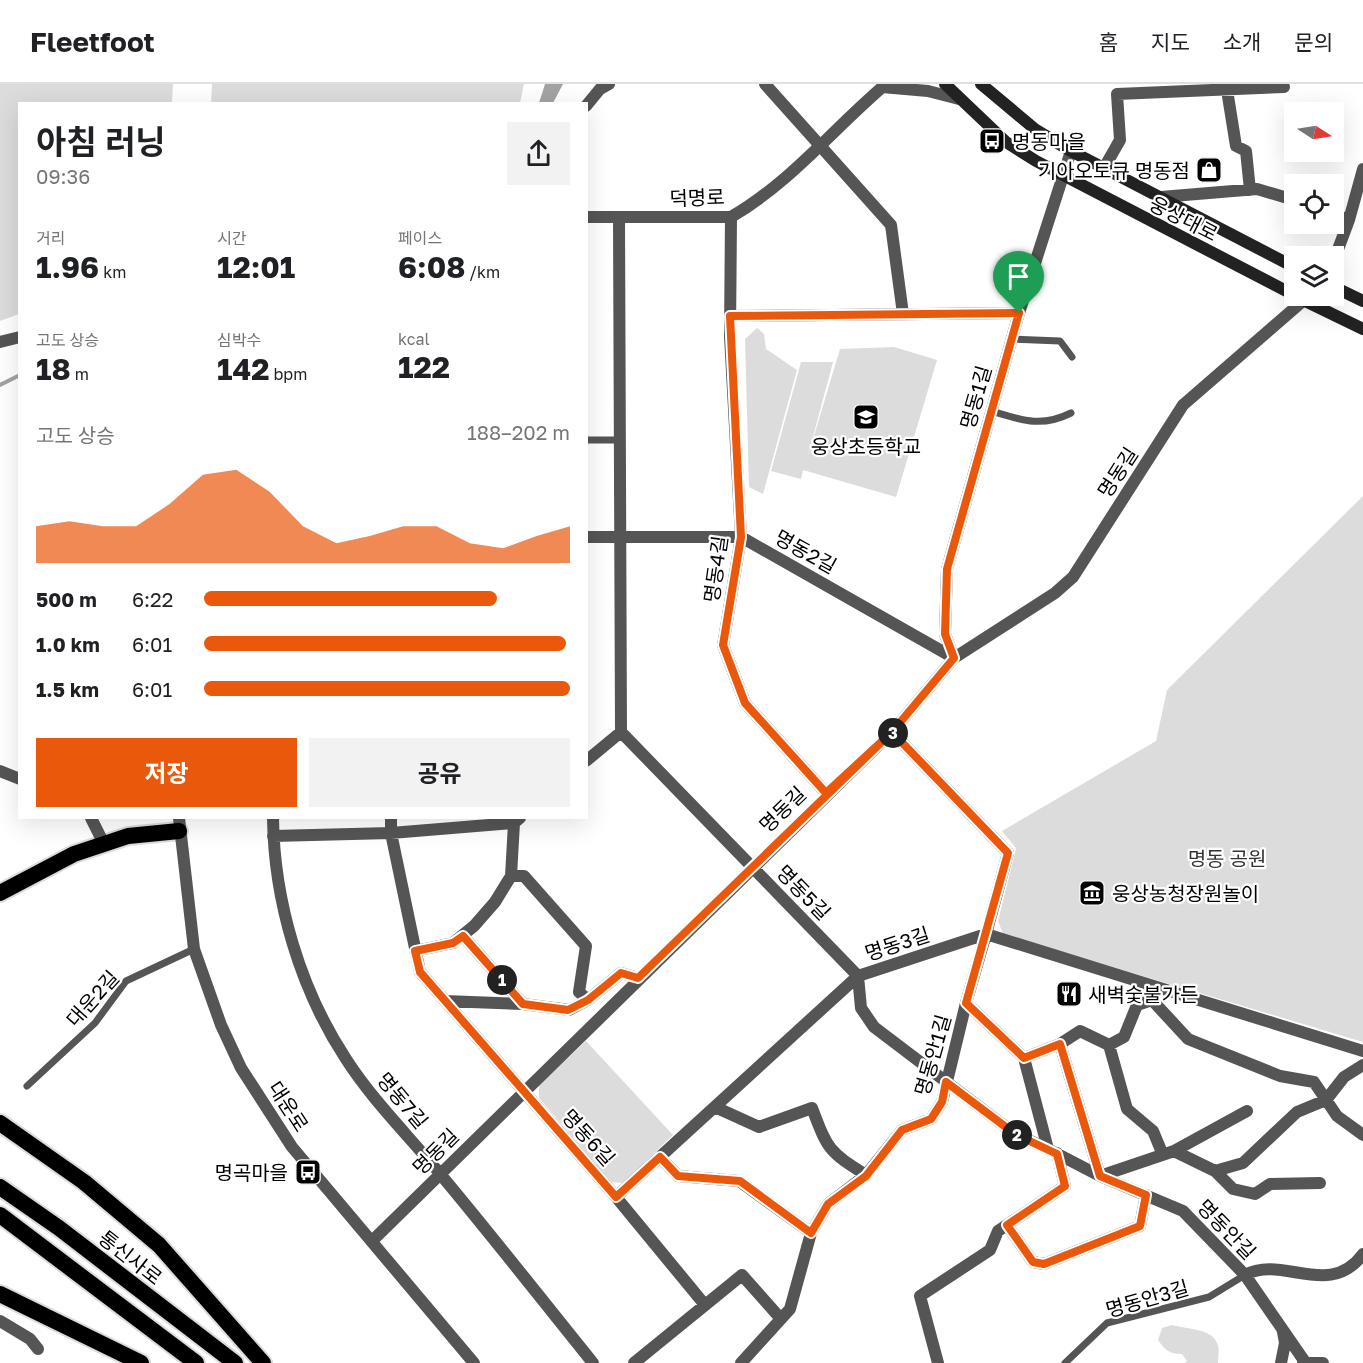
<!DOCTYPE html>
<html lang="ko">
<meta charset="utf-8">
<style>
:root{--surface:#fff;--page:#f2f2f2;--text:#202124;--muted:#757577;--line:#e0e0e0;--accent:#ea580c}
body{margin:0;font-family:"Golos Text","Noto Sans KR",sans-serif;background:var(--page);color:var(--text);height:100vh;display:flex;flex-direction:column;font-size:22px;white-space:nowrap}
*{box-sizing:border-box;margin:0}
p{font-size:20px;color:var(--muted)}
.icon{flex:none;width:33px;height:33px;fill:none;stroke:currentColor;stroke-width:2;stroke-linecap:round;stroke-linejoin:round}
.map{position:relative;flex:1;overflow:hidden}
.side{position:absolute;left:18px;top:18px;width:570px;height:717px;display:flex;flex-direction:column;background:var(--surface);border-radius:0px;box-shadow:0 6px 24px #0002}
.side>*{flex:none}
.needle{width:39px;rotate:102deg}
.tools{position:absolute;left:1284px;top:18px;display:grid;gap:12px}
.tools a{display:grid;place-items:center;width:60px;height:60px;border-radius:0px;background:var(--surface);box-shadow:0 6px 24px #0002;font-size:30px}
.pin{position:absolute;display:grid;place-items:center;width:51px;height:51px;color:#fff;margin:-62px -26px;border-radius:50% 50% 50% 0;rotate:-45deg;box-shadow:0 0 6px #0007}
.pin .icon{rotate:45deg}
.km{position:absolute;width:30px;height:30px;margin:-15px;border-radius:50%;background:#222;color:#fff;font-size:16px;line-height:30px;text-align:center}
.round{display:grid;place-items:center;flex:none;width:63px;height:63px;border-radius:0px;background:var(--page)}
.head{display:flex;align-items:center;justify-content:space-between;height:102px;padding:0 18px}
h1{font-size:33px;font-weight:700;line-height:45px}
.stats{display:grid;grid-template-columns:repeat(3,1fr);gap:9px;height:102px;padding:6px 18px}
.stats div{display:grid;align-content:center}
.stats b{font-size:30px;font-weight:700}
.stats small{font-size:16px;font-weight:400}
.stats p{font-size:16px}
.chart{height:168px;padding:12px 18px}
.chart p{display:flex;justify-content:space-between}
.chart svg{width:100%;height:108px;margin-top:6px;fill:var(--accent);opacity:.7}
.button{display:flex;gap:12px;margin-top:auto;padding:12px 18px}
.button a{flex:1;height:69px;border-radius:0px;background:var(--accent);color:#fff;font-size:24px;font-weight:700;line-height:69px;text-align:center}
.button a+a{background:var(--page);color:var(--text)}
ul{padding:0 18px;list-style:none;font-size:20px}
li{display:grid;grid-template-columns:96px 72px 1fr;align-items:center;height:45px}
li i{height:15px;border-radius:8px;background:var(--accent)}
header{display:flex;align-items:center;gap:36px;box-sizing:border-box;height:84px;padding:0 30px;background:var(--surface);border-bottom:2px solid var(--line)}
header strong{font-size:28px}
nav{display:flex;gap:33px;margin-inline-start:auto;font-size:21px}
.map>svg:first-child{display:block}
.green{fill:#dcdcdc}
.water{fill:#a3a3a3}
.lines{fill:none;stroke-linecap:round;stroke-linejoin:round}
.stream{stroke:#a3a3a3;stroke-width:4}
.trunk-casing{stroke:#dbdbdb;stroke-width:20}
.service{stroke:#555;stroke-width:7}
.minor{stroke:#555;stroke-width:12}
.tertiary{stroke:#555;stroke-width:12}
.secondary{stroke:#222;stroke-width:12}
.trunk{stroke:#000;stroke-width:16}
.route-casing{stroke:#fff;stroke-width:12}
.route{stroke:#ea580c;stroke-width:8}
.labels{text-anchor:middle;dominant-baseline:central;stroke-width:4.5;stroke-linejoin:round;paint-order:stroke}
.poi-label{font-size:20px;fill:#000;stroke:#fff;text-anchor:start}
.street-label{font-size:20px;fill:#000;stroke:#fff}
.park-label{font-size:20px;fill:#333;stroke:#fff}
</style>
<header>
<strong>Fleetfoot</strong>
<nav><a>홈</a><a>지도</a><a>소개</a><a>문의</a></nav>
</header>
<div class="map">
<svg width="1363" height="1279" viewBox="0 0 1363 1279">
<rect width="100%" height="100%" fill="#fff"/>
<path class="green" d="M0,0H173L172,19L20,20L19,230L0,237Z
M212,0H524L520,19H211Z
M757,244L764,250L766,265L797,286L763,410L749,403L745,255Z
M894,263L937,276L896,413L803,386L801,395L771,387L801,278H833L807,375L840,265Z
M1363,412V958L1003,850L998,837L1016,764L1002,747L1156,657L1167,606Z
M586,957L673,1051L623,1099L611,1098L539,1014V1001Z
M1172,1241C1185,1245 1211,1244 1217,1259C1220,1264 1218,1273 1218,1279H1185L1187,1277L1182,1270C1169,1270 1165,1266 1158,1256L1162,1244Z"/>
<path class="water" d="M545,0H563L553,19H539Z"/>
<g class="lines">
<path class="stream" d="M0,301L20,291"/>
<g class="trunk-casing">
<path id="trunk" d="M0,809L74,770L128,752L179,747
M0,1039L84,1098L159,1161L263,1279
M0,1103L59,1144L235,1279
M0,1131L196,1279
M0,1210L141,1279"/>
</g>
<path class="service" d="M1011,255L1060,257L1072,273
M991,327C1021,336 1041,344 1071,329
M586,356H618
M27,1002L95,939L126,897L194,865
M1065,1279L1107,1239L1209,1213L1245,1191"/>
<path class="minor" d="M765,0L891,141L903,230
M1227,6L1236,62L1246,67L1250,106
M586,22L600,5L609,0
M1104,84L1120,56L1117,10L1284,3
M1161,113L1257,105L1294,116
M1334,130L1349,136
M731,133L730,252L741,453L723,561L745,619L826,709
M619,134L621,648L858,892L861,924L874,943L1015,1050L1048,1065
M1334,176L1349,136L1363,85
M730,232L1019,229
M586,453H741L954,574
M954,574L945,550L947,485L1019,229L1071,67
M586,677L621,648
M0,687L20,695
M91,734L104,760
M273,734C274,817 300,905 346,975C373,1017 409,1052 441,1091C493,1153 542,1216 593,1279
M391,734V749L420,888L616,1113L705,1221
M273,752L391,749L514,739L520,734
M511,792H524L586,862L579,908L588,916L621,889L638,894
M463,852L523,920L569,926L588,916
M415,867L453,859L474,842L495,818L511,792L514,739
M445,917L523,920
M1060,960L1080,947L1109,961
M1024,974L1060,960L1100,1092L1174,1067L1215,1087L1243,1079L1297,1028L1326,1016L1344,993L1363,981
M715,1023L759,1043L812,1024C828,1066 828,1067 866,1091
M1174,1067L1247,1027
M1163,1071L1153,1047L1127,1025L1109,961L1124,953L1137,921L1152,916L1188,955L1280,992L1314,998L1337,1032L1363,1051
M660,1073L678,1092L739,1097L811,1149
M1215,1087L1233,1105L1255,1110L1270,1100L1320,1099
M616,1113L858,892L986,850L1008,769L892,648
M1007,1141L1033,1178L1044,1180L1140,1142L1146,1111
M372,1157L892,648L954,574L1055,509L1073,493L1183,321L1304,216
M1245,1191C1282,1170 1329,1216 1363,1170
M0,1237L30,1255L38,1265
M1305,1278L1245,1191L1183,1127L1100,1092L1048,1065L1024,974L966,919L986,850L1363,967
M634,1279L742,1191L781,1235
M741,1279L790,1225L811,1149L828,1120L866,1091L902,1046L931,1035L942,1018L966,919
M938,1279L920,1212L990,1166L998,1147L1065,1102L1057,1069
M1281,1279L1285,1259L1283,1248"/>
<path class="tertiary" d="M883,0L882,3L928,7L959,15
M586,133H731C790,99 834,44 886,0
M0,258L20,253
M179,734L194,865L221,941L241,984L292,1063L474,1279
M1303,1279H1323"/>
<path class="secondary" d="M945,0L1006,58L1036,77L1294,211
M981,0L1036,46L1071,67L1294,183
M1334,203L1363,217
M1295,212L1363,245"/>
<use href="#trunk" class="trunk"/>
</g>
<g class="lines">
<g class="route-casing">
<path id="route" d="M1019,229L947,485L945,550L954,574L892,648L638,894L621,889L588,916L568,926L523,920L463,852L453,859L415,867L420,888L616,1113L660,1073L678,1092L740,1097L811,1149L828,1120L866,1092L902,1046L931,1035L942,1018L946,998L1015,1050L1057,1070L1065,1102L1007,1141L1033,1178L1044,1180L1140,1142L1146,1111L1100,1092L1060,960L1024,974L966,919L1008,769L892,648L826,709L745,619L723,561L741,453L730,232L1019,229"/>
</g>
<use href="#route" class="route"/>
</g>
<defs>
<g id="bus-square" transform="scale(1.35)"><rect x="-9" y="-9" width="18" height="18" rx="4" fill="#000" stroke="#fff"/><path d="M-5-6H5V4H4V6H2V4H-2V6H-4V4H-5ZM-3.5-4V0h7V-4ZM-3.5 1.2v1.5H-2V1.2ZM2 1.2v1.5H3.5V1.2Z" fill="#fff"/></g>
<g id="shop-square" transform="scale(1.35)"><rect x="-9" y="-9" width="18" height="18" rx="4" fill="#000" stroke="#fff"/><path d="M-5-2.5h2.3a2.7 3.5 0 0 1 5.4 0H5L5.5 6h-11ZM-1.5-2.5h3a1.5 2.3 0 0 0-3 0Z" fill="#fff"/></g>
<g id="school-square" transform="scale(1.35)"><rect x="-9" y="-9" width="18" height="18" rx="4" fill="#000" stroke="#fff"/><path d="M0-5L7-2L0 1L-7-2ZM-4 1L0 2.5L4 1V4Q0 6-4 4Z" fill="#fff"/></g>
<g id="museum-square" transform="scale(1.35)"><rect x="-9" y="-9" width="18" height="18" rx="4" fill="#000" stroke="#fff"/><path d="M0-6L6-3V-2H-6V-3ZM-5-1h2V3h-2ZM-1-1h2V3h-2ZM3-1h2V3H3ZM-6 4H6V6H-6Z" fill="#fff"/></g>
<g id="restaurant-square" transform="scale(1.35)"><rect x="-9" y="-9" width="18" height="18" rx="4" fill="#000" stroke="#fff"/><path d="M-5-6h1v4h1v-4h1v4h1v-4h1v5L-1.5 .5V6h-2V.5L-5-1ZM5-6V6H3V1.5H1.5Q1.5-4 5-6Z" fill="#fff"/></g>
</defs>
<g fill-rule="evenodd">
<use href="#bus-square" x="992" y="57"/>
<use href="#shop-square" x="1209" y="86"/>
<use href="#school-square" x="866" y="333"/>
<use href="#museum-square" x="1092" y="809"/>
<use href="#restaurant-square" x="1069" y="910"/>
<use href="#bus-square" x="308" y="1088"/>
</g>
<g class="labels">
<g class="poi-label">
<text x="1012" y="57">명동마을</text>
<text x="1190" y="86" text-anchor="end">기아오토큐 명동점</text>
<text x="866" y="362" text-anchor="middle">웅상초등학교</text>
<text x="1112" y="809">웅상농청장원놀이</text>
<text x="1088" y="910">새벽숯불가든</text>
<text x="288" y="1088" text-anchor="end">명곡마을</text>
</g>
<g class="street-label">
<text transform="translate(697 113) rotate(-2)">덕명로</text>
<text transform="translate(1184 134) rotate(27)">웅상대로</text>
<text transform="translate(975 313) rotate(-74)">명동1길</text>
<text transform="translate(1117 388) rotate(-57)">명동길</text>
<text transform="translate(806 467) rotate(29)">명동2길</text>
<text transform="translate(715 485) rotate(-82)">명동4길</text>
<text transform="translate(782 725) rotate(-44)">명동길</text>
<text transform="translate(804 808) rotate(46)">명동5길</text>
<text transform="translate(897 859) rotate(-18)">명동3길</text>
<text transform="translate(92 914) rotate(-48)">대운2길</text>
<text transform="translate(932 971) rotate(-74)">명동안1길</text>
<text transform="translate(403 1016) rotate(50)">명동7길</text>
<text transform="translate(289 1022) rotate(57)">대운로</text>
<text transform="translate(589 1053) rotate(48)">명동6길</text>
<text transform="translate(435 1067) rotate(-45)">명동길</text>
<text transform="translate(1227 1145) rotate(46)">명동안길</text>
<text transform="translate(131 1173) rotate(38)">통신사로</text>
<text transform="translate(1147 1214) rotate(-16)">명동안3길</text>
</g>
<g class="park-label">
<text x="1227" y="774">명동 공원</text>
</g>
</g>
</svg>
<div class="tools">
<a><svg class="needle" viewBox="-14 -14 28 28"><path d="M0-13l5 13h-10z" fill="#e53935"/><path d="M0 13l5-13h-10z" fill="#757577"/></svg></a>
<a><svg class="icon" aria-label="locate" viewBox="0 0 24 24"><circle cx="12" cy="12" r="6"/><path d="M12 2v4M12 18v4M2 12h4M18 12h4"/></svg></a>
<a><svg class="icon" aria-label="layers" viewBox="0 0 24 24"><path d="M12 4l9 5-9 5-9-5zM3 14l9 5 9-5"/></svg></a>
</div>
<div class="pin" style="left:1019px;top:229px;background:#1e9e55"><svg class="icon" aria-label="arrive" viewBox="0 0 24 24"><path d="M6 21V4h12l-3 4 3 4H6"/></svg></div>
<b class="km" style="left:502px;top:896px">1</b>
<b class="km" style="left:1017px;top:1051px">2</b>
<b class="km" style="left:893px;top:649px">3</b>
<section class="side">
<div class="head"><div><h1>아침 러닝</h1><p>09:36</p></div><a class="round"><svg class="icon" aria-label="share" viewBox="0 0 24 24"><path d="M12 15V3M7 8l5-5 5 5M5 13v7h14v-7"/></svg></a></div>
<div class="stats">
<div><p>거리</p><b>1.96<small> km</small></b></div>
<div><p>시간</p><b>12:01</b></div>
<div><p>페이스</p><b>6:08<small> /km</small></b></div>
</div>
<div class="stats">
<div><p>고도 상승</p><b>18<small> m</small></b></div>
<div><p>심박수</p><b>142<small> bpm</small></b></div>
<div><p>kcal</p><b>122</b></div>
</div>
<div class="chart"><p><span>고도 상승</span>188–202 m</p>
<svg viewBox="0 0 160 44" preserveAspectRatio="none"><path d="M0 44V29L10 27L20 29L30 29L40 20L50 8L60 6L70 15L80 29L90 36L100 33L110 29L120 29L130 36L140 38L150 33L160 29V44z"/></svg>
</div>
<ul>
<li><b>500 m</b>6:22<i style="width:80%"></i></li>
<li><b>1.0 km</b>6:01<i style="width:99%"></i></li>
<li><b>1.5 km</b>6:01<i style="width:100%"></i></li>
</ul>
<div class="button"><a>저장</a><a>공유</a></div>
</section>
</div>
